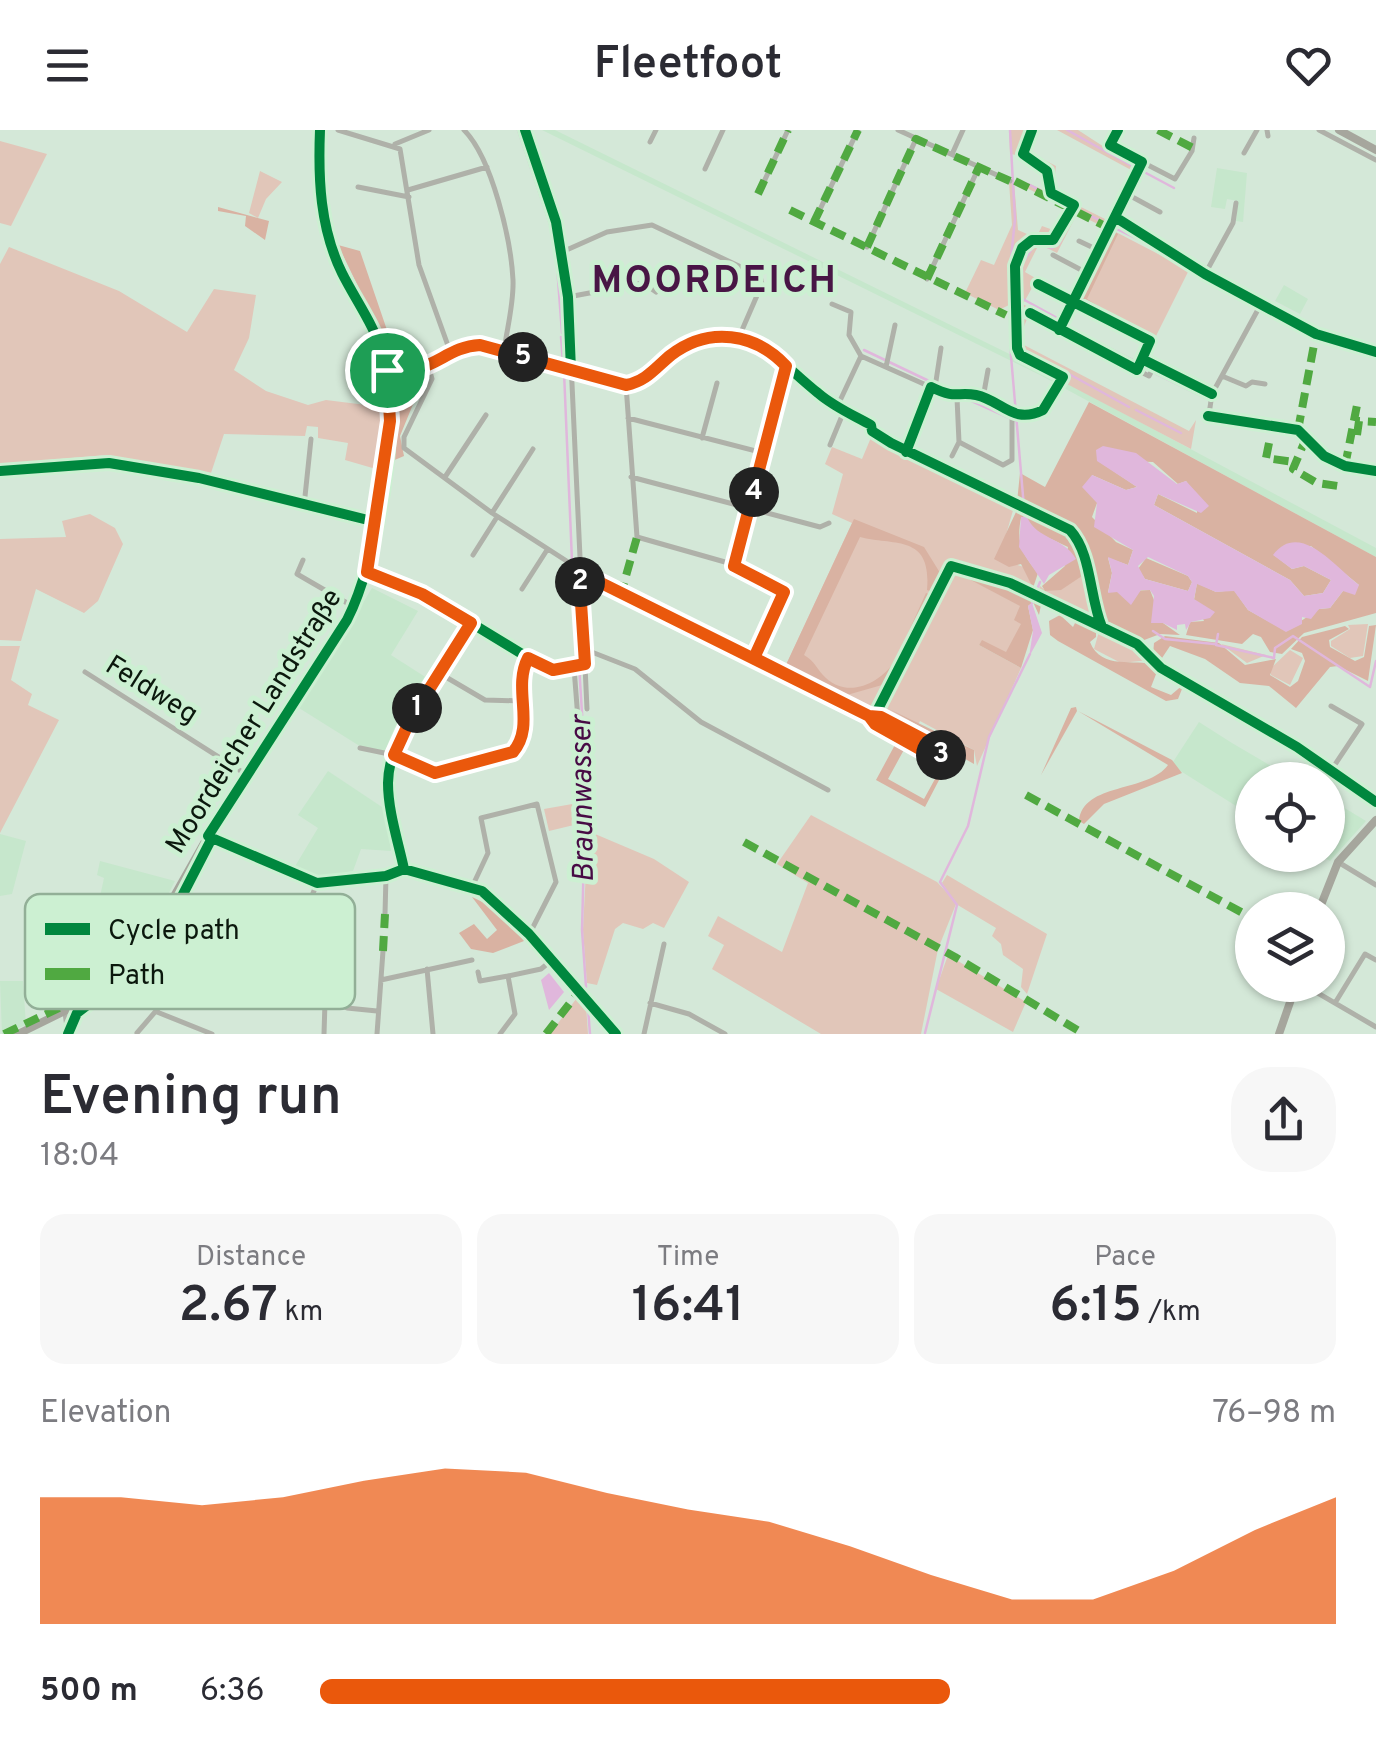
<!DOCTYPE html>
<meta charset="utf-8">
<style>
:root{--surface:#fff;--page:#f7f7f7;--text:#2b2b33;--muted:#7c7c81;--accent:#ea580c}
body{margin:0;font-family:Overpass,sans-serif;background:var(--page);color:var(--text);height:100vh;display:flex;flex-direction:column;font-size:38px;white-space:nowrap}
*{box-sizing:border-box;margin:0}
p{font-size:32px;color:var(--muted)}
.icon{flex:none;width:55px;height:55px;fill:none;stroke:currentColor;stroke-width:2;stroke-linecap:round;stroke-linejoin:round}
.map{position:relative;height:904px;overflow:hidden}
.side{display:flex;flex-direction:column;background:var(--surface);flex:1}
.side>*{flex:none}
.tools{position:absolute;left:1235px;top:632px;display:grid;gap:20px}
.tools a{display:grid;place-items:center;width:110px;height:110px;border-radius:50%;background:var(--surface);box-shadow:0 2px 8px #0004;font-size:50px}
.pin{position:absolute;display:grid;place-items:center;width:85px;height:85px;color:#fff;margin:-42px;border:5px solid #fff;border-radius:50%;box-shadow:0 2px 10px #0007}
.km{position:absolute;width:50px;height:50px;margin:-25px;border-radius:50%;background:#222;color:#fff;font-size:28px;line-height:50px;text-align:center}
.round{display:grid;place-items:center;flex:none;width:105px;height:105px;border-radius:40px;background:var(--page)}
.overview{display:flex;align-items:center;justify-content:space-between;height:170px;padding:0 40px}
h1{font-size:55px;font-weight:600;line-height:75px}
.stats{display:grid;grid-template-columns:repeat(3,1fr);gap:15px;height:170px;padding:10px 40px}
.stats div{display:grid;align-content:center;border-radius:25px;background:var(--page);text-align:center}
.stats b{font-size:50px;font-weight:600}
.stats small{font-size:28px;font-weight:400}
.stats p{font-size:28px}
.chart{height:280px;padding:20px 40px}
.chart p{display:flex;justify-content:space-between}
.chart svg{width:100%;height:180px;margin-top:10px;fill:var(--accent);opacity:.7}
ul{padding:0 40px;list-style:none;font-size:32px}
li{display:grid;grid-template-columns:160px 120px 1fr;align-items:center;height:75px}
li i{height:25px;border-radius:12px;background:var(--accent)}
header{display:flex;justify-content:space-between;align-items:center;height:130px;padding:0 40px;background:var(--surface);font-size:45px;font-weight:600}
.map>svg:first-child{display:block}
.built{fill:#c6e7cc}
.green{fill:#e1c6b9}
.forest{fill:#d9b2a2}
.water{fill:#e0b7dc;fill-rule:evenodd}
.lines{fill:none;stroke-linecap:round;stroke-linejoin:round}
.stream{stroke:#e0b7dc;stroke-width:2.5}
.street{stroke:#afb1a9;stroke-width:5}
.secondary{stroke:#a6a69d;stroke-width:8}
.quiet{stroke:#50a941;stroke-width:8;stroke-dasharray:15 8;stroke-linecap:butt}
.cycleway-casing{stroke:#ccf0d2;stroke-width:16}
.cycleway{stroke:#00873e;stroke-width:10}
.route-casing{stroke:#fff;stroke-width:20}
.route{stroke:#ea580c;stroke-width:12}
.labels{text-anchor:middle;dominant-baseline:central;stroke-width:10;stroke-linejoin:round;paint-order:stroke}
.street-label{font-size:28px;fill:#0b180d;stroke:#ccf0d2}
.water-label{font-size:30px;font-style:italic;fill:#470b45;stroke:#ccf0d2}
.district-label{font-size:38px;font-weight:bold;letter-spacing:2.5px;fill:#481645;stroke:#ccf0d2}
.key{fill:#ccf0d2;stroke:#92af97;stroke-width:2.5}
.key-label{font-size:28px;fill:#0b180d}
</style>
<header><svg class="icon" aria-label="menu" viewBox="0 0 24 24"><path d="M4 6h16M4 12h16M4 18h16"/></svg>Fleetfoot<svg class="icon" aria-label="heart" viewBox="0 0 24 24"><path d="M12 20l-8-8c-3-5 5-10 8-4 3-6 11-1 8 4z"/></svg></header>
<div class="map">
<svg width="1376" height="904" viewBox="0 0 1376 904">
<rect width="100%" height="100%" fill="#d4e8d8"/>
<path class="built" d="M542,0H555L1050,244L1376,418V427L1040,245Z
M1217,38L1247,43L1243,92L1236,91L1238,71L1227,69L1225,79L1211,77Z
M1284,155L1308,169L1300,184L1275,171Z
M372,458L418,481L391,525L430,550L390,623L366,620L299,578Z
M1199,592L1232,613L1295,650H1252V686L1171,635Z
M328,641L385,679L391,721L361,719L353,741L322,747L294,738L318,698L298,685Z
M1328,668L1366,691L1330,731L1320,725H1328Z
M0,704L26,711L12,764L0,766Z
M100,731L175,751L153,795L115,837L49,819L47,773L96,785L104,748L97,745Z
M0,851H23L26,895L2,904Z"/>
<path class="green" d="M1009,0H1036L1025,20L1056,36L1053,63L1107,90L1104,97L1077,84L1057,123L1039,114L1025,142L1037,149L1023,174L1031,179L1023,199L1024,215L1189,301L1196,290L1191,319L1010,224L1011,174L999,180L965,163L981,130L994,135L1012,95L1009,52H1014L1018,100L1036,108L1042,96L1056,101L1067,79L1025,57L1028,53L1047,62L1046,42L1022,26L1010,24Z
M1057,0H1078L1135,37L1133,41Z
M0,11L47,24L11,96L0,93Z
M260,41L282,52L266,69L258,88L249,83Z
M1112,100L1189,140L1155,208L1078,170Z
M9,117L119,161L187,202L214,159L256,165L249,208L234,240L266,261L308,275L326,270L382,277L376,339L345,330L348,313L318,308V297L307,296L305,306L224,304L211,343L107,325L0,334V134Z
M875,298L1016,370L999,429L1027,438L1035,459L1032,465L970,442L966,447L1021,476L1022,494L1006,523L982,511L979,515L1021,538L977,636L974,620L920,591L918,595L877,576L867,581L785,537L852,393L832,384L843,344L825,334L832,317L862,329Z
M90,384L115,398L123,414L98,471L84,483L36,459L21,511L0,510V409L66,407L62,391Z
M1083,442L1092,480L1086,486L1038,462L1040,456L1046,461Z
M1368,494L1363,526L1350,528L1331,516V511L1350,499L1348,495Z
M1100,498L1137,516L1149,530L1121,533L1094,519Z
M1221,514L1266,525L1247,533Z
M0,516H20L11,550L32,564L28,575L59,590L0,703Z
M1290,520L1303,528L1290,555L1271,545L1270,539Z
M578,673V694L549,701L544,679Z
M811,685L937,752L954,770L942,753L947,745L1047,804L1027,864L1021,857L1023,839L1003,825L1001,814L992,806L996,798L956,774L938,819L921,904H821L712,839L724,815L708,806L718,786L782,822L808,753L777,734Z
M588,701L654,729L689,752L664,798L653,793L643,799L623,793L615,799L597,855L587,853L583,800Z
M948,825L1026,872L1013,902L936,859Z
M579,865L586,875L588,904H550Z"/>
<path class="forest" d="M218,77L269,91L265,110L245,96L246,86L218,81Z
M1112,100L1118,104L1087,169L1152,209L1078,170Z
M338,115L360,121L388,203L380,202Z
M425,245L400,306L404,326L390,332L399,267Z
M1089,272L1376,427V483L1304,503L1282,524L1270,522L1261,507L1253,504L1242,514L1186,505L1190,492L1204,491L1194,470L1197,453L1216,462L1234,460L1248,480L1286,501L1319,479L1330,478L1343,461L1359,455L1311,416L1274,425L1292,439L1304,436L1331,450L1323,463L1304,466L1290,450L1154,375L1158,364L1197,383V366L1186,351L1178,354L1153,332L1097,330L1137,357L1126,360L1092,345L1097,373L1092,387L1116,412L1133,420L1128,435L1108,428L1112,443L1108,462L1150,460L1163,493L1180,505L1160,504L1139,512L1103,495L1088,442L1061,460L1045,461L1042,456L1065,436L1068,417L1036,402L1021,388C1016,413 1022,424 1038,443L1033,458L1021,434L1009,437L994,429L1016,382L1020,343L1045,357Z
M854,389L924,417L942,446L935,463L927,460C932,404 895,416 860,407L804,525C815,531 817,540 826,548C849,569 880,553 895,531L899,532L889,553L840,567L785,537Z
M1146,428L1188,446L1192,452L1188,461L1145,449L1138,439Z
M969,442L1020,460L1025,468L1031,466L1041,475L1039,485L1033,472L1028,476L1033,500L1021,538L979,515L982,510L1006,522L1021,494L1014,490L1020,476L965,447Z
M926,463L933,466L903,525L899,523Z
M1060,485L1073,497L1077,489L1096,496V507L1090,512C1101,541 1136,528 1154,535L1158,539L1151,557L1171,565L1184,554L1178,569L1166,571L1058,511L1050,505L1049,491Z
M1376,495L1368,551L1338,536L1330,537L1296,578L1269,556L1240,553L1205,529L1170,516L1162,528L1153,525L1154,513L1165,506L1219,513L1245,535L1276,529L1270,545L1290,557L1298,551L1305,531L1302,523L1291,519L1302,507L1345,496L1349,499L1329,510L1330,517L1355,531L1364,527L1369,496Z
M1076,577L1077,581L1041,645L1071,578Z
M889,579L974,620V634L953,622L949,613Z
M1078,581L1172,630L1182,643L1104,674L1084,694L1079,691C1083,652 1148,663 1168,635Z
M897,611L906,616L888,649L924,669L947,627L950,629L925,677L876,650Z
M472,767L497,779L524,811L493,823L471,819L459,803L474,794L487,809L497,800Z"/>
<path class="water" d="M1103,316L1136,323L1177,354L1186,351L1209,376L1201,383L1158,364L1154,375L1290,450L1304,466L1323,463L1331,450L1304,436L1292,439L1273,425C1300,389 1337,439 1359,455L1355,465L1343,461L1330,478L1319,479L1311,489L1302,487V494L1286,502L1248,480L1234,461L1216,462L1197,454L1194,469L1215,482L1210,488L1191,492L1186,500L1185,494L1177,495V500L1163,493H1151L1154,466L1150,460H1141L1131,475L1117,462L1108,463L1112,443L1108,427L1128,435L1133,420L1094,397L1097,373L1082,357L1092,345L1126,360L1137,357L1097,331L1096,320ZM1148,427L1188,446L1192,452L1188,461L1145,449L1138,436Z
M1021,387H1027C1037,410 1064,407 1076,429L1049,445L1044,454L1019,417Z
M1032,473L1042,503L1029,527L1033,501L1028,476Z
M549,843L564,862L549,880L541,850Z"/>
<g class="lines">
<path class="stream" d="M518,0L555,109L562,203
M1010,0L1015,89L1009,148L1011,226L1025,389
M1067,0L1132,36
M1146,43L1174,58
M1028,54L1105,93
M1113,97L1167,123
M1021,168L1059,189
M1070,198L1135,231
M561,207L563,233
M864,220L929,251
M1044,231L1021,221L1022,134L1035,114L1052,118L1059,114L1074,85
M1049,233L1129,277
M564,242L572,431
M1156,244L1205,268
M938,255L958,265
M965,268L1016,291
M1136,280L1181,303
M573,439L586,647L582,800L586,857
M1032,473L1040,452
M1153,501L1165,509L1214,514
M1218,504L1216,515L1274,528L1275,518L1293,506L1370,557L1376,531
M588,878L590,904
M925,903L957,775L940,752L968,696L989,607L1030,524"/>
<path class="street" d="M338,0L400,19L419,135L451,224
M464,0C492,28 511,110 513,150C514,173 507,198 504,221
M525,0L554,84L568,167L587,579
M898,0L1010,51
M1267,0L1268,6
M1319,0L1376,30
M650,12L656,0
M395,14L429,0
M953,22L963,0
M1244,23L1257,0
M1142,32L1175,49L1192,21L1194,8
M705,39L723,0
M762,56L788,0
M358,57L409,67
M408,60L487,37
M1125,63L1160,82
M1115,87L1205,144L1316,204L1376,222
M814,92L858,0
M1079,111L1098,120
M867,117L916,9
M562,122L607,102L652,95L760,146L762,154L739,207
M1053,125L1087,143
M1205,144L1233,93L1236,73
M927,149L979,37
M1038,154L1150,211L1142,229
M568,167L643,153L656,162
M832,174L851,182L849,205L861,226
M1030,183L1137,240L1142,229L1212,264
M1059,200L1142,32L1110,15L1118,0
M886,237L895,195
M429,238L432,249L404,307V318L492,383L579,439
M387,240H421
M1137,240L1149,246L1155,235
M1222,246L1246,256L1252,252L1265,254
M388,253L474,215L629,254C655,246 668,222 693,213C756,191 776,229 819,264C835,277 854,285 871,295
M626,255L637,407L725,432L784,462L754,528
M957,268L959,312L1003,335L1012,330V285
M983,268L988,240
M837,277L861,226L953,267L978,265L1015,285L1041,282L1057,260
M628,288L764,323
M1208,291L1212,264L1261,174
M912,307L936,251L941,218
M702,308L717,253
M1309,313L1345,336L1376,341
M830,315L844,281
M952,326L959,312
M0,341L109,333L199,348L376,392
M445,347L486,285
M631,347L820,397L829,393
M304,376L311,309
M492,383L533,319
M473,425L497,387
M303,430L297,444L354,477
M735,436L786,236
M367,442L435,471L545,538L585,534
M579,442L869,586L882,599L934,627L942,625L939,618L881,587L869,586
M522,459L547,420
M584,519L635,539L701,592L828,660
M574,538L582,640
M85,542L247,645
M439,543L485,570L522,571
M1188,554L1297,617L1376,672
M360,618L394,625L435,643L505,627L522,608L521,548L528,528
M1330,642L1362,594L1331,576
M209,706L262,733L317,753L386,746L404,739L482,761L529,804L619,904
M1338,732L1376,755
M404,739C398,711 388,681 388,653C389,598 443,538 471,493
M472,757L488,723L481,688L537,674L556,752L530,803
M231,777L299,798
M385,784L386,746
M157,798L203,826L272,851L280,849L282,858H272V851
M427,839L433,904
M478,842L480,851L508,846
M280,848L317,753
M381,850L472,830
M283,855L347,878L377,881
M1304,855L1376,897
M650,873L689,884L725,904
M1335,873L1365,824L1376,830
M157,882L212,904
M65,883L68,904
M137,903L203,826
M324,904L325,872
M377,904L383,821
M500,904L515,884L508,846L541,839L552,830
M644,904L664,814"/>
<path class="secondary" d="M1339,0L1376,20
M1319,780L1338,732L1376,690
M18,904L83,872L146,816L208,706L341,502L362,458L384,341L390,264L379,213L341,141L326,96L319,56L320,0
M1279,904L1296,855"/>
<path class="quiet" d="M1158,0L1193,18
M1015,51L1115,101
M758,64L788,0
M790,80L1006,185
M814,92L858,0
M867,117L916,9L1010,51
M927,149L979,37
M1298,300L1316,204
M1357,305L1359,291L1376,292
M1307,306L1293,339L1317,353L1338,356
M1269,313L1266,328L1294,332
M1345,336L1358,270
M620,467L637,407
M1026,665L1252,788
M744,712L955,827L1084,904
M383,821L385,784
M4,904L80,868
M546,904L580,860"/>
<g class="cycleway-casing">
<path id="cycleway" d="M525,0L556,92L568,167L571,240
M1115,87L1205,144L1316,204L1376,222
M1038,154L1150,211L1142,229
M1030,183L1137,240L1142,229L1212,264
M1059,200L1142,32L1110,15L1118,0
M388,253L474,215L626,255C653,250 665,224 691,214C753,190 775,229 818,263C834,277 853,285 871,295L872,301L891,313L1070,400C1092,424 1089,466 1102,497
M1208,286L1298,300L1324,326L1345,336L1376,341
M906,322L931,257C958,270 956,261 976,265C1003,271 1013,295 1043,280L1063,247L1020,225L1017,218L1015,136L1022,118L1032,110H1053L1074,75L1051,63L1047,41L1023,24L1032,0
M0,341L109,333L199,348L376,392
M367,442L435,471L545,538L585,534L579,442
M579,442L869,586L875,585L951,436L1010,453L1137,514L1161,538L1297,617L1376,672
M208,706L347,490C377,432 402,289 383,226C375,196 356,171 342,143C320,98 318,49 320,0
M404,739C398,711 388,681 388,653C389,598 443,538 471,493
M68,904L77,883L129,843L164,801L212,708L317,753L386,746L404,739L482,761L529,804L616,904"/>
</g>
<use href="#cycleway" class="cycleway"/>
</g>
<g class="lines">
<g class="route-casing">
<path id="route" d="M387,240L390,291L367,442L422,464L471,493L411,588L394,625L435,643L513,622C536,595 512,559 528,528L553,540L585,534L579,442L869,586L881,587L940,618L942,625L934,627L875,594L869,586L754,528L784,462L734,436L786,236C755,203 709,196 671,225C656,237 647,251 626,255L480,215C443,217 434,246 387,240"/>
</g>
<use href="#route" class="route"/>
</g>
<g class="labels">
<g class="street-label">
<text transform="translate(151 561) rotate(32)">Feldweg</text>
<text transform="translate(255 592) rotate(-58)">Moordeicher Landstraße</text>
</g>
<g class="water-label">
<text transform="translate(584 669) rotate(-91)">Braunwasser</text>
</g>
<g class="district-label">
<text x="715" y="152">MOORDEICH</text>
</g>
</g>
<rect x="25" y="764" width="330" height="115" rx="15" class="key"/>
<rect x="45" y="793" width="45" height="12" fill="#00873e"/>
<rect x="45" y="838" width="45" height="12" fill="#50a941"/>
<g class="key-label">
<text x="108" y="809">Cycle path</text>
<text x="108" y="854">Path</text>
</g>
</svg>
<div class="tools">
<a><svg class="icon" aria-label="locate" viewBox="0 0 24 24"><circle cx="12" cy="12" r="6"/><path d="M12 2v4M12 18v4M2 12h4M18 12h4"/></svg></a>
<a><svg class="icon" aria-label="layers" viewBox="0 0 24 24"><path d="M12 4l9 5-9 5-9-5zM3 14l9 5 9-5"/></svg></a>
</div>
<div class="pin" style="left:387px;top:240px;background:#1e9e55"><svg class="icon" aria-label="arrive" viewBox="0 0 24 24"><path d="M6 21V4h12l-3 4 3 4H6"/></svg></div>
<b class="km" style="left:417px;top:578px">1</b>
<b class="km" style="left:580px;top:452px">2</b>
<b class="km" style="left:941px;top:625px">3</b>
<b class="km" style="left:754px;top:362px">4</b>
<b class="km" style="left:523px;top:227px">5</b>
</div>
<section class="side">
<div class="overview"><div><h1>Evening run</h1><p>18:04</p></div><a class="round"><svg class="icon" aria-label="share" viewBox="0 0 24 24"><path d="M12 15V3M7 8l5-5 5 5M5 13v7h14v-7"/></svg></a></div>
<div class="stats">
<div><p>Distance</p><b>2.67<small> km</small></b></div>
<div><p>Time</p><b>16:41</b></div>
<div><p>Pace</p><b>6:15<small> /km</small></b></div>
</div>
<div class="chart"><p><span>Elevation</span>76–98 m</p>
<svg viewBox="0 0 160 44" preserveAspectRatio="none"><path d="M0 44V13L10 13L20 15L30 13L40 9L50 6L60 7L70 12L80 16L90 19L100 25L110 32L120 38L130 38L140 31L150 21L160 13V44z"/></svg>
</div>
<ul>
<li><b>500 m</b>6:36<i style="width:62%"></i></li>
</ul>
</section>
